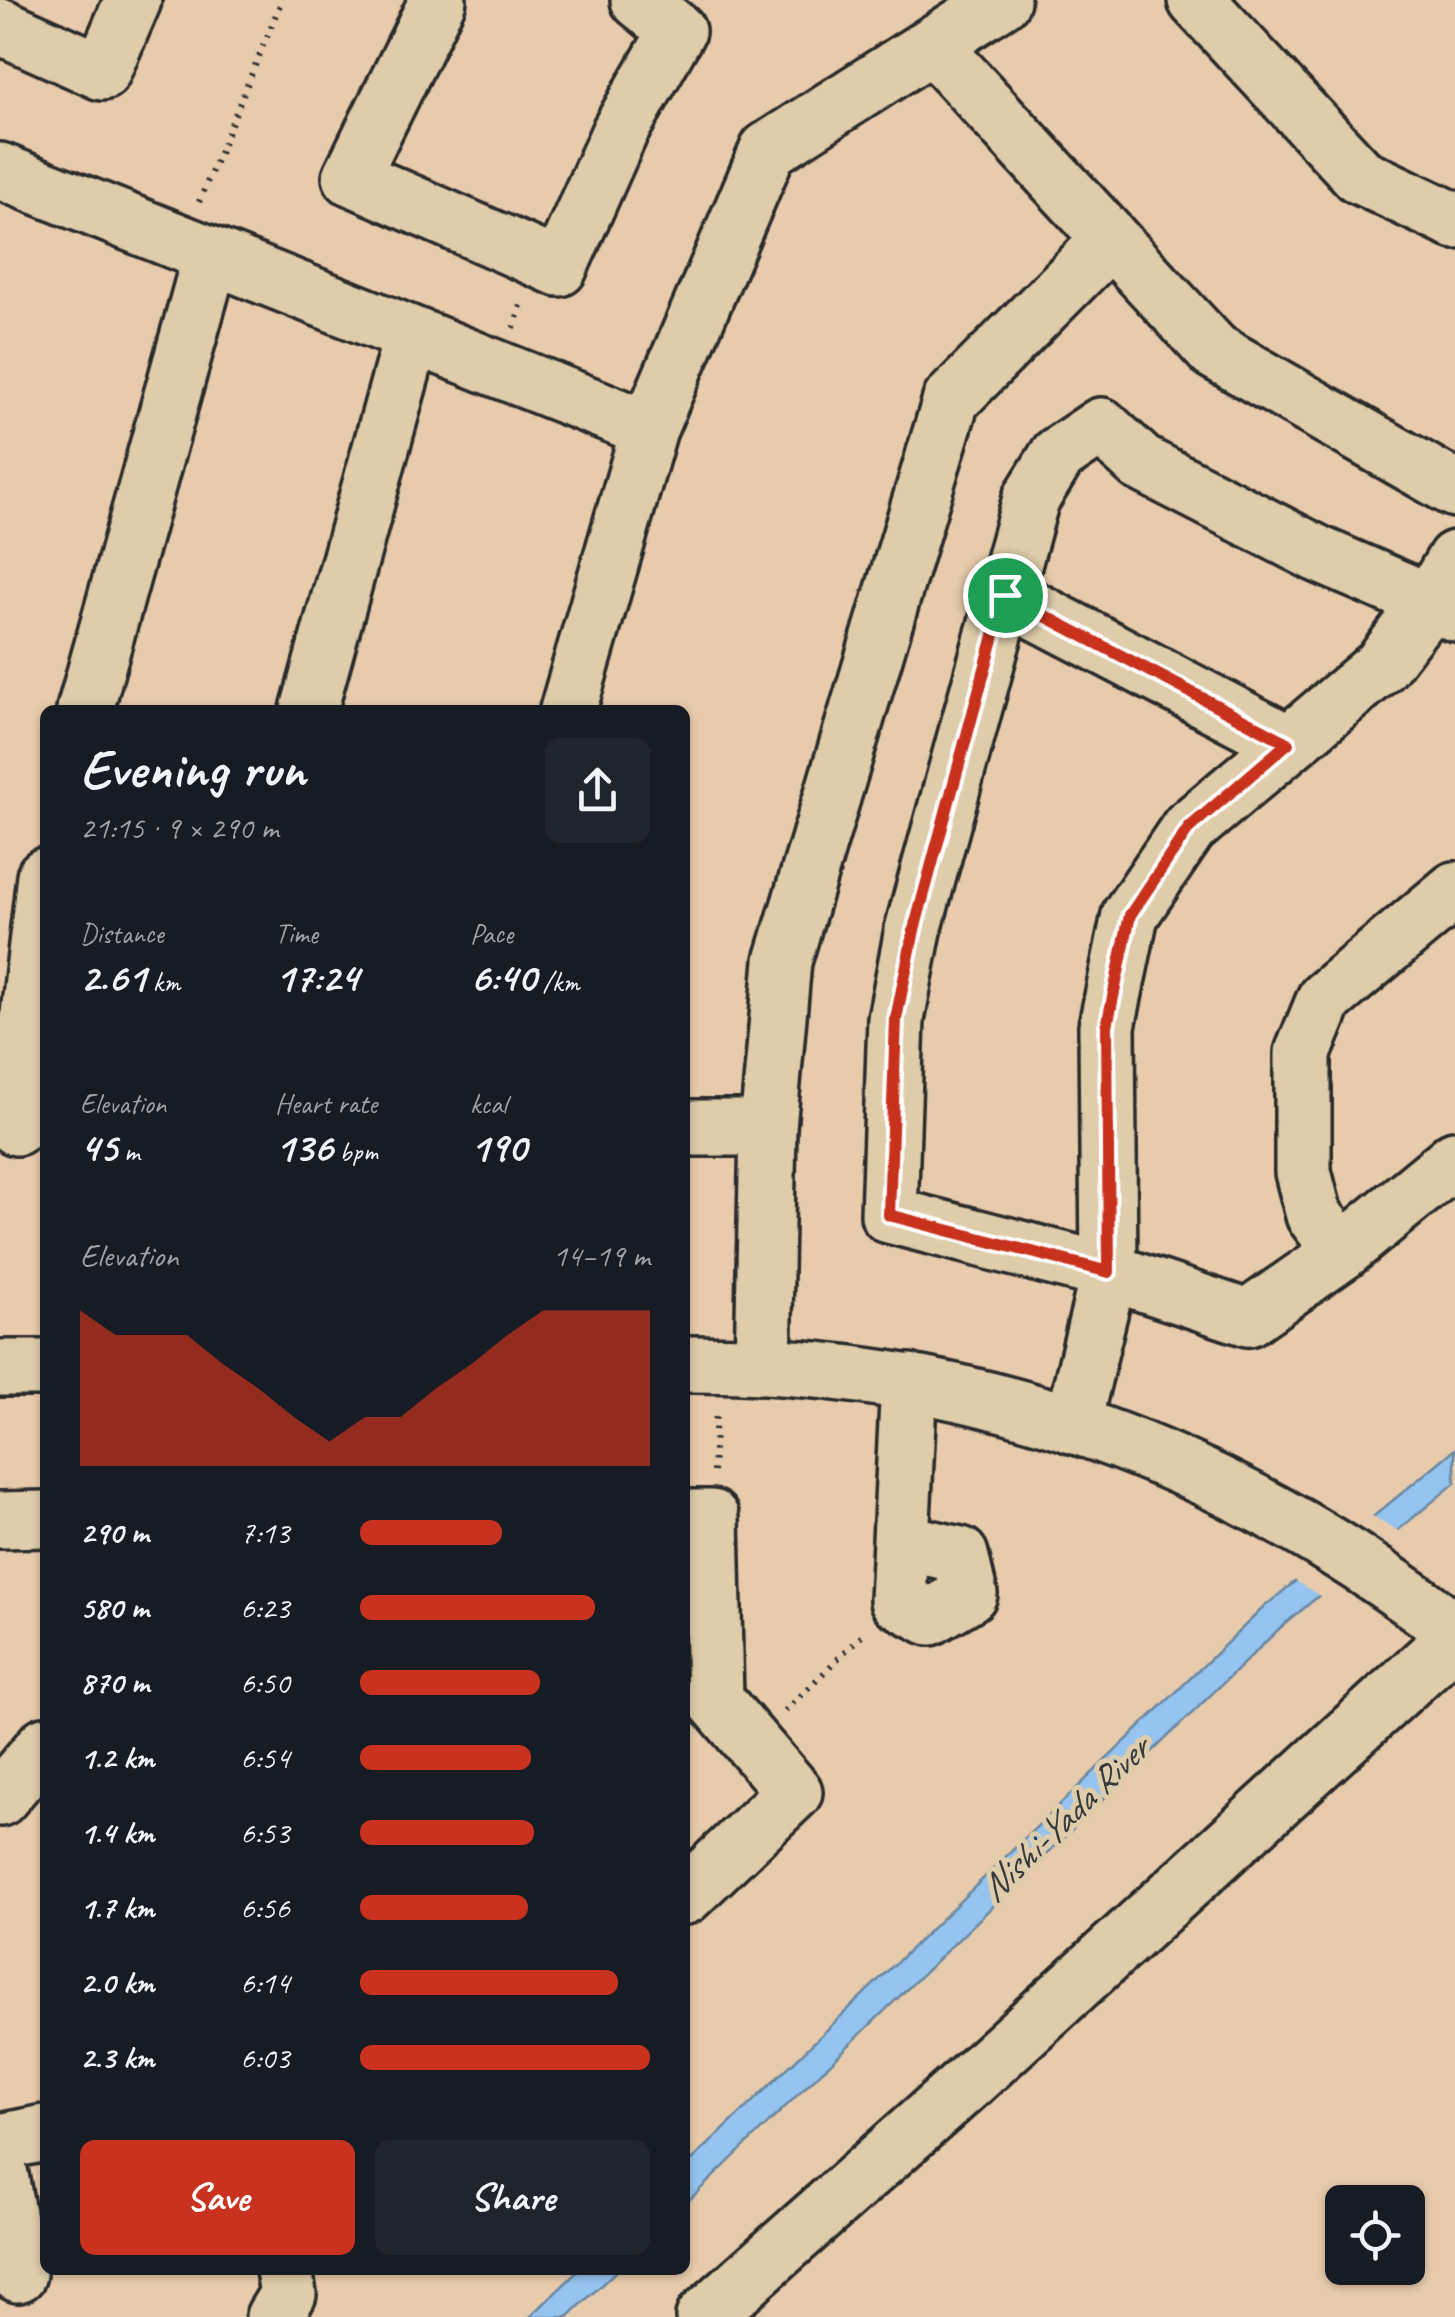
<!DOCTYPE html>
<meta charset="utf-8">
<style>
:root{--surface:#171b24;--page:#20242c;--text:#f1f3f6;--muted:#9ea1a6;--accent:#c8321e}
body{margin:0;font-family:Caveat,sans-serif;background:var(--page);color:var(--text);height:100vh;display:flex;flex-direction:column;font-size:38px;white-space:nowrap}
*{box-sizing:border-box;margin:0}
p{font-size:32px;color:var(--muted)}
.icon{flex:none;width:55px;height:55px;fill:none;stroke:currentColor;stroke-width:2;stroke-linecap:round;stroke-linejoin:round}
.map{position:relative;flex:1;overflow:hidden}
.panel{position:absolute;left:40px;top:705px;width:650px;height:1570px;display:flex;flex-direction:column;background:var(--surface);border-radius:15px;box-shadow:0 2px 8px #0004}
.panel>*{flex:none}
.tools{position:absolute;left:1325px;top:2185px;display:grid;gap:20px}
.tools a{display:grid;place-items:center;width:100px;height:100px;border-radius:15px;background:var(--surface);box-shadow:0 2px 8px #0004;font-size:50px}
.pin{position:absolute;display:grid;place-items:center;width:85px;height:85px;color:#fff;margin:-42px;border:5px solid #fff;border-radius:50%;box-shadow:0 2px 10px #0007}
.round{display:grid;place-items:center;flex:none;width:105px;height:105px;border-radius:15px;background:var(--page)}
.headline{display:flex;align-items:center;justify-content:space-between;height:170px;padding:0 40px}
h1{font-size:55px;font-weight:600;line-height:75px}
.figures{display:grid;grid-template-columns:repeat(3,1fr);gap:15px;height:170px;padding:10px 40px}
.figures div{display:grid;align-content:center}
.figures b{font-size:42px;font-weight:600}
.figures small{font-size:28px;font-weight:400}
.figures p{font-size:28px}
.chart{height:280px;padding:20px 40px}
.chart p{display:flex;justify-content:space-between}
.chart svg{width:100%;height:180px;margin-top:10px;fill:var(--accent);opacity:.7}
.button{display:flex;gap:20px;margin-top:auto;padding:20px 40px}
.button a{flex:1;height:115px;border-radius:15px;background:var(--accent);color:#fff;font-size:40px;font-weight:600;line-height:115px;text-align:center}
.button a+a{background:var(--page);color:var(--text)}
ul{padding:0 40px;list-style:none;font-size:32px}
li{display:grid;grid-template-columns:160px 120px 1fr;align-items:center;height:75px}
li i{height:25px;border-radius:12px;background:var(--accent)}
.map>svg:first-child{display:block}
.water{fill:#94c4ef;stroke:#6a87a1;stroke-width:2.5}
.pier{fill:#e8cbac}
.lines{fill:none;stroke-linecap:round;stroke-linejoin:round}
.minor-casing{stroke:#2b2b2b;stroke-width:62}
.path{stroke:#2b2b2b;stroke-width:6;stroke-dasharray:2.5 8;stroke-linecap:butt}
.minor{stroke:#deccaa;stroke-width:55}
.route-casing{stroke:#fff;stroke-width:20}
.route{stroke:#c8321e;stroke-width:12}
.labels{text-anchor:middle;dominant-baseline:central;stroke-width:10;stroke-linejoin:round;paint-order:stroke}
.water-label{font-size:38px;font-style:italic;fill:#363a3f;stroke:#deccaa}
</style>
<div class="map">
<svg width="1455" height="2317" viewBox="0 0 1455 2317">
<rect width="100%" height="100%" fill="#e8cbac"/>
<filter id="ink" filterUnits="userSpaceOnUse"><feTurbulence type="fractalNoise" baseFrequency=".01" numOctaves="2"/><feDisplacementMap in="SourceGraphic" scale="20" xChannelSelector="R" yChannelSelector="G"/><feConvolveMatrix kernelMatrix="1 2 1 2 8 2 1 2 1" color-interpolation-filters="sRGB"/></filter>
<g filter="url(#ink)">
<path class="water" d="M1455,1449V1483L1280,1628L685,2204V2167L1264,1607Z
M579,2270H617L568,2317H530Z"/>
<path class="pier" d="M1369,1514L1402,1533L1323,1598L1291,1578Z"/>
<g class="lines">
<g class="minor-casing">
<path id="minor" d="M438,0L351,177L559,268L620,131L677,31L639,0
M1196,0L1360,176L1455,221
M0,26L102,72L133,0
M932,45L1214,351L1455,489
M0,171L649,429
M1005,595L1288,743
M1455,613L1318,554L1141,463L1101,426L1058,455L1031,499L913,930L896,1019L889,1215L1109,1272L1248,1318L1342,1252L1455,1159
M85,710L211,255
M309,710L412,335
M568,710L649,429L768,150L1002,0
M16,1127L45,876
M685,1128H768
M1342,1252L1314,1215L1303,1172V1053L1325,999L1455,890
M685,1364C974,1362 1227,1457 1455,1631
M763,1366L768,1128L783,961L951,400L1111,239
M0,1368H45
M1072,1425L1109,1272L1107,1026L1130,915L1189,828L1381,666L1430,602L1455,559
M685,1518H711L715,1700L794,1792L685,1896
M0,1520L45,1519
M903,1542L960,1555L969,1594L930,1617L898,1600L909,1382
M0,1798L45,1745
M0,2142L45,2133
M0,2175L18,2274
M274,2317L288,2294L284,2270
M704,2317L972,2079L1455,1638"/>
</g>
<path class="path" d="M199,202L282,0
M514,328L522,302
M713,1472L716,1410
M785,1711L865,1632"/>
<use href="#minor" class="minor"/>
</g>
</g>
<g class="lines" filter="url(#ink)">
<g class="route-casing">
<path id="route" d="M1005,595L1288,743L1189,828L1130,915L1107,1026L1109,1272L889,1215L896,1019L914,930Z"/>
</g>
<use href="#route" class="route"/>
</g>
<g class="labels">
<g class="water-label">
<text transform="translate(1064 1819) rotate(-44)">Nishi-Yada River</text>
</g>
</g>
</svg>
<div class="tools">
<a><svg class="icon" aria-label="locate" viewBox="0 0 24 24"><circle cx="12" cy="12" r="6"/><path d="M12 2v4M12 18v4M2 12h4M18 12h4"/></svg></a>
</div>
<div class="pin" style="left:1005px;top:595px;background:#1e9e55"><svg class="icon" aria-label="arrive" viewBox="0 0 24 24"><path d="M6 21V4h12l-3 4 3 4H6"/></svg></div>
<section class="panel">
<div class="headline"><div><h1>Evening run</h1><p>21:15 · 9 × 290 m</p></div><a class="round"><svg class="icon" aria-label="share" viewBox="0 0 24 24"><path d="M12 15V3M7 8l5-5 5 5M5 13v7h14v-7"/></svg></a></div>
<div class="figures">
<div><p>Distance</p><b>2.61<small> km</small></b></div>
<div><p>Time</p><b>17:24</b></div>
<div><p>Pace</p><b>6:40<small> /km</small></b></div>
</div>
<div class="figures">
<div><p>Elevation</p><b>45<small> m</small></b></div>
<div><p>Heart rate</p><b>136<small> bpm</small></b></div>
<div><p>kcal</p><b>190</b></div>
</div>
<div class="chart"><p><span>Elevation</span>14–19 m</p>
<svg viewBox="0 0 160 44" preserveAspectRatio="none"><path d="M0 44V6L10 12L20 12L30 12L40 19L50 25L60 32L70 38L80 32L90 32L100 25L110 19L120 12L130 6L140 6L150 6L160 6V44z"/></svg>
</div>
<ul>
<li><b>290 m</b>7:13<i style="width:49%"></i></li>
<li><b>580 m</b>6:23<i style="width:81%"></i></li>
<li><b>870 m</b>6:50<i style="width:62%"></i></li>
<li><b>1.2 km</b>6:54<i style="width:59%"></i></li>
<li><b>1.4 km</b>6:53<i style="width:60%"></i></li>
<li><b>1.7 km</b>6:56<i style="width:58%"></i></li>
<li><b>2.0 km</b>6:14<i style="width:89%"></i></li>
<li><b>2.3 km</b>6:03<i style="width:100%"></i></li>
</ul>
<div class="button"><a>Save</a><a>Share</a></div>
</section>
</div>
